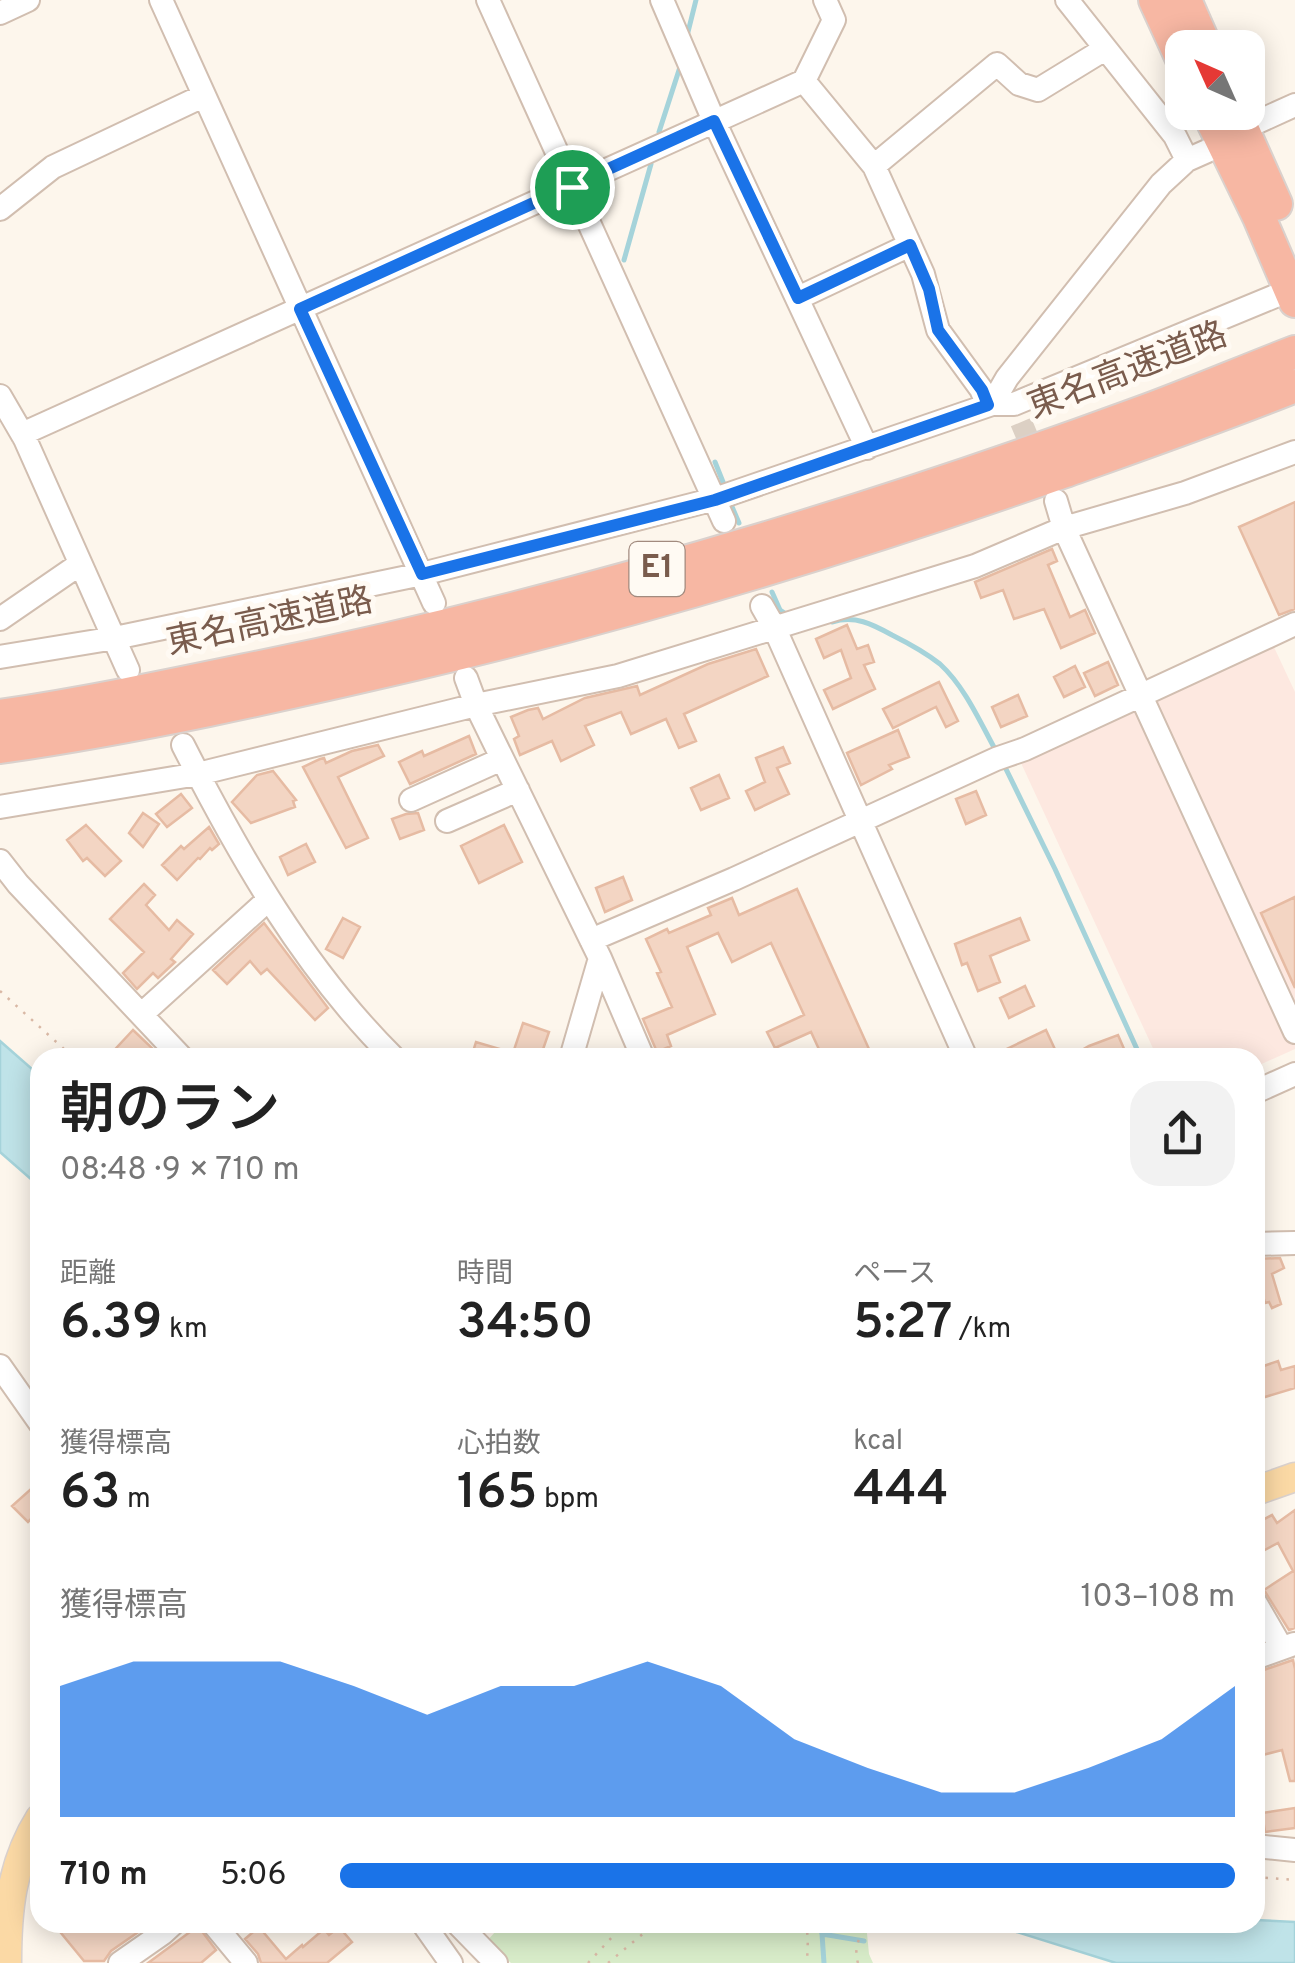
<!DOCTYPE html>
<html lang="ja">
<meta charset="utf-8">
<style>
:root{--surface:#fff;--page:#f2f2f2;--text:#222;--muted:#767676;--accent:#1a73e8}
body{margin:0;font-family:Overpass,"Noto Sans JP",sans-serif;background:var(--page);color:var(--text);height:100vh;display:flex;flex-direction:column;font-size:38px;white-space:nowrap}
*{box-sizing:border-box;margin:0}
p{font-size:32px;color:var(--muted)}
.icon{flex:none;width:55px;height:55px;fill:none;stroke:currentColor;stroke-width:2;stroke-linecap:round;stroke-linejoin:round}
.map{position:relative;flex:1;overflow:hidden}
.panel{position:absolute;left:30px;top:1048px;width:1235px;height:885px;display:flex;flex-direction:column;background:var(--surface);border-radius:30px;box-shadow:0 5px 25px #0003}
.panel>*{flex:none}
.needle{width:65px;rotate:315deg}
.fabs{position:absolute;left:1165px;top:30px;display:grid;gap:20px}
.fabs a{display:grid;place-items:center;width:100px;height:100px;border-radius:20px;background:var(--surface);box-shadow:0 5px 25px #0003;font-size:50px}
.pin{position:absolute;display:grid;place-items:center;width:85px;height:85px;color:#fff;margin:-42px;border:5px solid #fff;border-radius:50%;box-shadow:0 2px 10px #0007}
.round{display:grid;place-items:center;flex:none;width:105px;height:105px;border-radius:30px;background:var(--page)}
.overview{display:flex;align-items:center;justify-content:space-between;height:170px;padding:0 30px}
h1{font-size:55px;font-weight:600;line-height:75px}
.figures{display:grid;grid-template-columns:repeat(3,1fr);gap:15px;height:170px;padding:10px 30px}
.figures div{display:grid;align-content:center}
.figures b{font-size:50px;font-weight:600}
.figures small{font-size:28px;font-weight:400}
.figures p{font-size:28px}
.chart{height:280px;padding:20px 30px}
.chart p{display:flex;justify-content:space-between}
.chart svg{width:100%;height:180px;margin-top:10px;fill:var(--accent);opacity:.7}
ul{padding:0 30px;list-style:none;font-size:32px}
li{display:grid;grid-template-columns:160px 120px 1fr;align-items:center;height:75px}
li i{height:25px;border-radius:12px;background:var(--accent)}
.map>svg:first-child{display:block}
.commercial{fill:#fde8e0}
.green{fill:#d8ecc9}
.water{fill:#bfe3e8;stroke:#a5d3da;stroke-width:2.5}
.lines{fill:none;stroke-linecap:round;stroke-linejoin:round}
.stream{stroke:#a5d3da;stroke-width:5}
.building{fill:#f3d5c3;stroke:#e6bba3;stroke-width:2.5}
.minor-tunnel{stroke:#dcd0c4;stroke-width:22;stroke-dasharray:22 11;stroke-linecap:butt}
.minor-casing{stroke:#d1beb0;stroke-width:26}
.major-casing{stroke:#dad1cd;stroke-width:31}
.highway-casing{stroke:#dad1cd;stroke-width:36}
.path{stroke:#d9b8a5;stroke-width:2.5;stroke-dasharray:2.5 8;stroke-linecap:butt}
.minor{stroke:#fff;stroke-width:22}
.major{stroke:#fbd9a5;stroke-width:28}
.highway{stroke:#f7b7a3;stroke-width:32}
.route-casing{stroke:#fff;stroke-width:20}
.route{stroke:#1a73e8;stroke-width:12}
.labels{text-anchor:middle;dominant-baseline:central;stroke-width:10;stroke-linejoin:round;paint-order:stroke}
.shield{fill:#fffaf3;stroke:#a28b7f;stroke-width:2.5}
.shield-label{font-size:32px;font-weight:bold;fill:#7a5c4d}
.street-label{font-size:35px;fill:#7a5c4d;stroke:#fffaf3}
</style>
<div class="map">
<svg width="1295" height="1963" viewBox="0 0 1295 1963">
<rect width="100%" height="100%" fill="#fdf6ec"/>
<path class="commercial" d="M1273,645L1295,692V1049L1255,1067V1058L1157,1057L1021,763Z"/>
<path class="green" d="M504,1922L866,1923L869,1954L873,1963H511L487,1941Z"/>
<path class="water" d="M0,1041L40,1076V1187L0,1152Z
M1255,1920L1295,1922V1963H1116L988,1923L1255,1922Z"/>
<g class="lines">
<path class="stream" d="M687,36L696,0
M659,132L680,67
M624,260L651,164
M715,462L725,487
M730,502L739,523
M772,592L780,610L786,614
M832,622C855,615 872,624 892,635C908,643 926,653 940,664C965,687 980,722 996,751
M1004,765L1055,869L1141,1058
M818,1922L822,1934L824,1963
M822,1934L864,1941"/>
</g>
<path class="building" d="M1295,502V609L1279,615L1239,527Z
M1052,549L1057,561L1048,565L1070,617L1085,610L1095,633L1061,648L1044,609L1014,619L1003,590L981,598L975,582Z
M847,625L857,649L868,645L874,662L864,665L875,689L833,709L824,690L851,678L841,650L824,658L816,639Z
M756,649L768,676L684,714L696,741L679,748L666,719L631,734L621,712L585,726L594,745L561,761L552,741L520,755L514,739L519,736L511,717L528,710L538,708L543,719L585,698L637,686L640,695L708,664Z
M1108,662L1118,685L1095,696L1084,673Z
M1075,666L1085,687L1064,697L1054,677Z
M939,682L958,721L946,727L936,707L893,728L883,709Z
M1018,695L1027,716L1001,727L992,707Z
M898,730L909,757L889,765L892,769L861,785L847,753Z
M469,736L476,754L410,784L399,762L422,751L424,756Z
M378,745L384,756L338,777L368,838L346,848L303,767L320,759L324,758L326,763L352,751Z
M783,747L790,763L777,768L789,794L755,810L746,791L765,782L756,758Z
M273,771L296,800L293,801L295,807L251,823L232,802L257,775Z
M719,775L729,798L701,810L691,788Z
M976,791L986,815L966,824L956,799Z
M181,794L192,808L167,827L156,814Z
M143,813L159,824L143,847L129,833Z
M418,813L424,830L400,839L392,819L406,814Z
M86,825L121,861L105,876L87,858L83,861L67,840Z
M504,825L522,862L479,883L461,846Z
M209,827L219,844L212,850L210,848L200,859L198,858L177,880L162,865L181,846L184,849Z
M306,844L315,862L288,875L280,857Z
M623,877L632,900L605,912L596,888Z
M144,884L155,895L146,905L169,930L177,920L193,934L171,959L175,962L158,978L153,973L137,989L123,973L144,952L110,919Z
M797,889L873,1058H823L811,1032L775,1048L767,1032L804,1015L771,943L732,962L718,933L687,947L715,1014L667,1035L671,1046L657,1052L643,1019L672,1007L657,973L661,972L646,939L667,929L669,933L711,915L708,908L732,898L739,915Z
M1295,897V988L1261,913Z
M343,918L360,927L343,958L326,949Z
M1020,918L1029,940L990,956L1000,982L978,991L967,963L962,965L955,944Z
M264,923L328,1008L315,1020L267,969L261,974L250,961L227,984L213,970Z
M1025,986L1034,1006L1009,1018L1000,998Z
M523,1023L549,1032L540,1058H471L476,1042L513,1053Z
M133,1030L152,1048L161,1058H107Z
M1046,1030L1059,1058H988Z
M1118,1035L1128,1058H1068L1089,1046Z
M1280,1258L1284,1268L1272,1274L1281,1304L1272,1308L1269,1302L1265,1303L1255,1268V1259Z
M1278,1361L1281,1370L1295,1366V1388L1255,1400V1369Z
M40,1481V1510L28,1522L12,1506Z
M1295,1510V1628L1289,1630L1264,1590L1293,1571L1278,1543L1259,1553L1255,1544V1524L1272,1515L1277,1523Z
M1293,1660L1295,1669V1781H1290L1282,1750L1255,1757V1673Z
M1295,1808V1828L1265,1832L1262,1813Z
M52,1922H141L144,1928L111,1951L104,1961H84Z
M198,1926L216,1950L201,1963H148Z
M259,1927L286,1959L302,1945L303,1947L324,1929L329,1935L339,1927L352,1942L327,1963H261L258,1954L245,1939Z"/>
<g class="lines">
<path class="minor-tunnel" d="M1021,422L1039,464"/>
<g class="minor-casing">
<path id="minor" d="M161,0L434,603
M488,0L724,521
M662,0L714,121L867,448
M1067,0L1175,136L1187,160
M0,13L28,0
M804,81L874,166L923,274L938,330L981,389L988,405
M874,166L997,64L1019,84L1038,90L1105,49
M0,209L53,167L203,96
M798,298L910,245
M0,396L25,439L128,670
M992,404L1007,378L1161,184L1187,160L1223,144L1242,129L1295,105
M22,434L804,81L834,20L825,0
M1056,501L1064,528L1295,1032
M762,606L774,627L966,1058
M0,619L80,564
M0,657L115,638L422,574L715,499L992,404H1014L1290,290
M466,678L476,705L600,958L643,1058
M183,745C240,857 304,969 394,1058
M411,800L502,759
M0,807L198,774L476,705L618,676L975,566L1064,528L1185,493L1295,452
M447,821L518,790
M0,861L18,884L182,1058
M591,940L734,879L996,759L1025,749L1295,624
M142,1014L269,899
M571,1058L600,958
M1255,1092L1295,1074
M1255,1244L1295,1243
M0,1366L40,1423
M1255,1602L1281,1647
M1255,1658L1294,1644
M1255,1846L1295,1850
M212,1922L246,1963
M422,1922L451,1963
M456,1922L496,1963
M120,1963L163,1933L175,1922"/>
</g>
<g class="major-casing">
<path id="major" d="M1255,1491L1295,1477
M7,1963C7,1911 11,1864 40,1818"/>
</g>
<g class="highway-casing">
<path id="highway" d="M1155,0L1182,59
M1185,0L1206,48
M1208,112L1259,217L1295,301
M1235,112L1276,204
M0,716C82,704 164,687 246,670C550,608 849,520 1140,413C1192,394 1243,372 1295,352
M0,747C139,727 278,696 415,664C632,613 844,549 1054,475C1135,446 1216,418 1295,386"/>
</g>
<path class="path" d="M0,991L74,1058
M1255,1877L1295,1880
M805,1922L808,1937L807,1963
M588,1963L626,1922
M608,1963L657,1922
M858,1963C853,1947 860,1935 869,1922"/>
<use href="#minor" class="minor"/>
<use href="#major" class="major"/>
<use href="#highway" class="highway"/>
</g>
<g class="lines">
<g class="route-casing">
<path id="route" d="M714,121L798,298L910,245L929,289L938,330L982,390L988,405L715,500L422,574L300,309Z"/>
</g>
<use href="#route" class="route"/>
</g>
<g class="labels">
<rect class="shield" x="629.5" y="542" width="55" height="54" rx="8"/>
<g class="shield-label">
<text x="657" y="569">E1</text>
</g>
<g class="street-label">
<text transform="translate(1128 372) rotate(-21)">東名高速道路</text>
<text transform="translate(270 623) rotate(-12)">東名高速道路</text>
</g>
</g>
</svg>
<div class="fabs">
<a><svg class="needle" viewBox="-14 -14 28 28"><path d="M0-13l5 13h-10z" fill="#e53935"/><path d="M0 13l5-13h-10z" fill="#767676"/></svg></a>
</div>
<div class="pin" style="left:572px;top:187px;background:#1e9e55"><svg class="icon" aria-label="arrive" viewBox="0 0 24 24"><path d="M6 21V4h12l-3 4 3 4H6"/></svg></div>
<section class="panel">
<div class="overview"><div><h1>朝のラン</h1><p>08:48 · 9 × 710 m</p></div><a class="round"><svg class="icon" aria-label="share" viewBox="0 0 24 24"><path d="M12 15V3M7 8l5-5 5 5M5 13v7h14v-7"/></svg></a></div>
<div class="figures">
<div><p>距離</p><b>6.39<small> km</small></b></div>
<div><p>時間</p><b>34:50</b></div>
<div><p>ペース</p><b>5:27<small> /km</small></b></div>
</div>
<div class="figures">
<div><p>獲得標高</p><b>63<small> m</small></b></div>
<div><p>心拍数</p><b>165<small> bpm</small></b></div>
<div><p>kcal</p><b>444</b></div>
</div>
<div class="chart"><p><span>獲得標高</span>103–108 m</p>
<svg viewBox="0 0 160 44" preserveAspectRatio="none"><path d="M0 44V12L10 6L20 6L30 6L40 12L50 19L60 12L70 12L80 6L90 12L100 25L110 32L120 38L130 38L140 32L150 25L160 12V44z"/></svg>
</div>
<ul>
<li><b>710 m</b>5:06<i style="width:100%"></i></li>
</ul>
</section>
</div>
